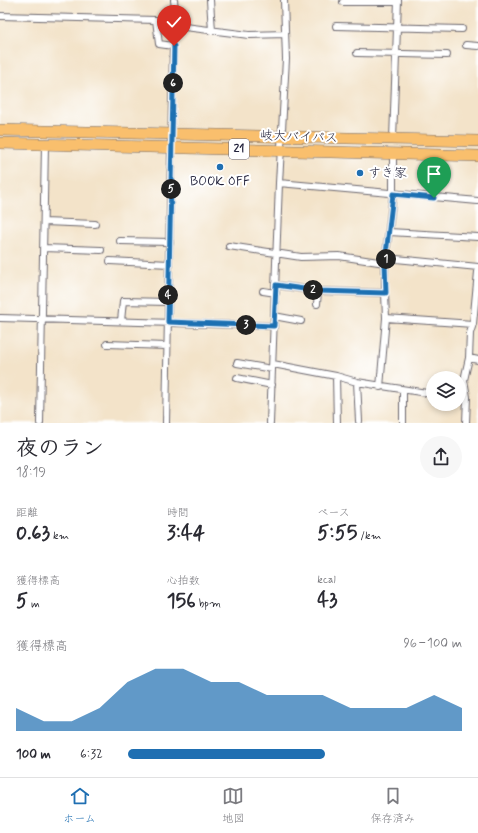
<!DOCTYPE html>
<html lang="ja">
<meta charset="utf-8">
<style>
:root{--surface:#fff;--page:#f7f7f7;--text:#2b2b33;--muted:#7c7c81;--line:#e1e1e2;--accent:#1f6fb2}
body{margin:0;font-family:Mynerve,"Klee One",sans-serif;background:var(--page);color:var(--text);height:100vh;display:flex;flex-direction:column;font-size:15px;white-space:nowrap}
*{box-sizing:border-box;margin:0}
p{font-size:13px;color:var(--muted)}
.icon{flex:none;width:22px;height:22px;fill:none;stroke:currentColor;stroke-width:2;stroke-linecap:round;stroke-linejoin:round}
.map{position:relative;height:423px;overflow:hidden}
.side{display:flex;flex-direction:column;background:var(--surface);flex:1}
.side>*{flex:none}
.tools{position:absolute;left:426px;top:371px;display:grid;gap:8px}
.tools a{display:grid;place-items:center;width:40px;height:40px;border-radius:50%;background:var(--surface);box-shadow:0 2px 6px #0003;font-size:20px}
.pin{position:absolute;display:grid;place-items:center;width:34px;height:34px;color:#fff;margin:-41px -17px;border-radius:50% 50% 50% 0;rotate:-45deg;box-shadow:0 0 4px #0007}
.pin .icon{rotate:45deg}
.km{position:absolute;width:20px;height:20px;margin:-10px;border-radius:50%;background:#222;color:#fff;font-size:11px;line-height:20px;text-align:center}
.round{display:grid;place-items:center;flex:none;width:42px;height:42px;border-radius:21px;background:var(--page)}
.summary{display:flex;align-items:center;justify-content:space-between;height:68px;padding:0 16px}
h1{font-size:22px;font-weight:700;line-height:30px}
.stats{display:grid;grid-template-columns:repeat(3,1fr);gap:6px;height:68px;padding:4px 16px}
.stats div{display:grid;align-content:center}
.stats b{font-size:20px;font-weight:700}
.stats small{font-size:11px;font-weight:400}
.stats p{font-size:11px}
.chart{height:112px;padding:8px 16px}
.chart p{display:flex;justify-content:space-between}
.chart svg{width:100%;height:72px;margin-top:4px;fill:var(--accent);opacity:.7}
ul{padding:0 16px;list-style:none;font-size:13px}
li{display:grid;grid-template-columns:64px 48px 1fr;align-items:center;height:30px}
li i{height:10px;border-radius:5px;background:var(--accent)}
.menu{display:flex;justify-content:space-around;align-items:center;height:56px;border-top:1px solid var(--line);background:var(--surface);font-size:11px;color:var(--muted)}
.menu a{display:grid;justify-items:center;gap:2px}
.menu .active{color:var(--accent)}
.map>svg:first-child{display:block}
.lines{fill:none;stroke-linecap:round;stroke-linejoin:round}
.minor-casing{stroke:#6b666d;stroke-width:8}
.trunk-casing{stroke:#6b666d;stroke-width:12}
.minor{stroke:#fff;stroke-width:6}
.trunk{stroke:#f9bf6d;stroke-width:11}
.route-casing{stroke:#fff;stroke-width:8}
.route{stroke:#1f6fb2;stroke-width:5}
.poi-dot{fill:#1f6fb2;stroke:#fff;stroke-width:1.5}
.labels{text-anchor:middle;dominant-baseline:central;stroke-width:4;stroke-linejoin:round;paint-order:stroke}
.shield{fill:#fff;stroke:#646476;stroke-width:1}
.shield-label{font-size:12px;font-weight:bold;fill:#22223b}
.street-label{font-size:13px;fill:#22223b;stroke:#fff}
.poi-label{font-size:13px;fill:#22223b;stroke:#fff;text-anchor:start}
</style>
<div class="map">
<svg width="478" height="423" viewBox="0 0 478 423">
<rect width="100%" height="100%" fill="#fff"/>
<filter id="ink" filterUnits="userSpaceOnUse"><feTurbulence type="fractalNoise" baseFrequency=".025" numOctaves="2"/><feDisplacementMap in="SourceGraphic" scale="8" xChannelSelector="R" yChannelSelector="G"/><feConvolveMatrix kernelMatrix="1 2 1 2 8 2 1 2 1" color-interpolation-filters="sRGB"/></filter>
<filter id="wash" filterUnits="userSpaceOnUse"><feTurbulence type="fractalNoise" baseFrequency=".012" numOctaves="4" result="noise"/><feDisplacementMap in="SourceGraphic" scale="16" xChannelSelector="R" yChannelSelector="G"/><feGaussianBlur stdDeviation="0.9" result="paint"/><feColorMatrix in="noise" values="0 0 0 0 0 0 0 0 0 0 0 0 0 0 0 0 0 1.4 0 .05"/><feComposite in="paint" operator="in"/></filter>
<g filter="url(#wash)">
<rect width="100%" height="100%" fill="#f3e3c9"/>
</g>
<g filter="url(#ink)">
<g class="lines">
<g class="minor-casing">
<path id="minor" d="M174,0L177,26L249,35L285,34
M210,0L212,31
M343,2H397
M0,16L156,20L159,44L173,46L166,423
M336,26L462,29
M466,45L478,46
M357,53L447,55
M393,139L398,0
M279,183L478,201
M44,222L95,224
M389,232L478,237
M120,241L170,242
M229,246L301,257L339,256L385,263
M44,248L101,250
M386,258L478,267
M110,261L169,264
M276,285L318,291L385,293L386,318L380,387
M263,291L276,293
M385,293V263L393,194V154
M317,304L318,291
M274,316L301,321
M0,318L274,326
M386,318L473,324
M121,321L123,301L168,302
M107,344L167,346
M469,358L478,360
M237,363L272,369
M273,364L336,376L357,382L433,394
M336,376L337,423
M237,378L272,385
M357,382L359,421
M403,390V423
M40,423L45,144
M270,423L279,183L286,59L284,0
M466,423L467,397L464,380L469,358L470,333L473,324L478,272"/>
</g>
<g class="trunk-casing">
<path id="trunk" d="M0,130L478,141
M0,143L478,156"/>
</g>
<use href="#minor" class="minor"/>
<use href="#trunk" class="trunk"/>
</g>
</g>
<g class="lines" filter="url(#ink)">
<g class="route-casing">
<path id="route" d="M174,46L168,322L274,326L276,285L318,291L386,293L385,263L393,194L434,198"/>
</g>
<use href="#route" class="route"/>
</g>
<g class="poi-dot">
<circle cx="220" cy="167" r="4"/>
<circle cx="360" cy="173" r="4"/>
</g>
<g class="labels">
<rect class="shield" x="229" y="139" width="20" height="20" rx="3"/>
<g class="shield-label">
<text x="239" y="149">21</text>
</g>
<g class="street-label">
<text transform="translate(299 137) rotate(2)">岐大バイパス</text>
</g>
<g class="poi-label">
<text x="368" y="173">すき家</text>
<text x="220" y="181" text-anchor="middle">BOOK OFF</text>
</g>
</g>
</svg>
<div class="tools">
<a><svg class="icon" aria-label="layers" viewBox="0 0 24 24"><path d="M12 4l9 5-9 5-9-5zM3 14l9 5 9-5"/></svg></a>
</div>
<div class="pin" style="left:434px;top:198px;background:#1e9e55"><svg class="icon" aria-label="arrive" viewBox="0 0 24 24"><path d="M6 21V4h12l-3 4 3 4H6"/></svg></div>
<div class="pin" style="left:174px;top:46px;background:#d93025"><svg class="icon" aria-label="check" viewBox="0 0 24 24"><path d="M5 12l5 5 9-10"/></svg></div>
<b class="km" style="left:386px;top:259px">1</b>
<b class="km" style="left:313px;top:290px">2</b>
<b class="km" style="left:246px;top:325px">3</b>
<b class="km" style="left:168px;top:295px">4</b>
<b class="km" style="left:171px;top:189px">5</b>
<b class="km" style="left:173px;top:83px">6</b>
</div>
<section class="side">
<div class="summary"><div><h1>夜のラン</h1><p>18:19</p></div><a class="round"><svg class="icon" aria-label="share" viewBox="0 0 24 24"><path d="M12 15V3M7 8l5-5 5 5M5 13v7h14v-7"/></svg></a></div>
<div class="stats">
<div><p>距離</p><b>0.63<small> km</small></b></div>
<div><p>時間</p><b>3:44</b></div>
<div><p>ペース</p><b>5:55<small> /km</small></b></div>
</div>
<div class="stats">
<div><p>獲得標高</p><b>5<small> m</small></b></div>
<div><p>心拍数</p><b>156<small> bpm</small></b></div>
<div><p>kcal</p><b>43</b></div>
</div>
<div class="chart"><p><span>獲得標高</span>96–100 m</p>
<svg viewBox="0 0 160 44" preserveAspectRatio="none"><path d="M0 44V30L10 38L20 38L30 30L40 14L50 6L60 6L70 14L80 14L90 22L100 22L110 22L120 30L130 30L140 30L150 22L160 30V44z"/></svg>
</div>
<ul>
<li><b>100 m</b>6:32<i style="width:59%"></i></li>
</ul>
</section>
<nav class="menu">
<a class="active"><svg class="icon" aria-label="home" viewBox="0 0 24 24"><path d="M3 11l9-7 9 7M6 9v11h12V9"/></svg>ホーム</a>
<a><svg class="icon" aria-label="map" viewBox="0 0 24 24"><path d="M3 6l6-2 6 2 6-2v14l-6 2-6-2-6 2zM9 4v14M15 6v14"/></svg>地図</a>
<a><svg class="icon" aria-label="saved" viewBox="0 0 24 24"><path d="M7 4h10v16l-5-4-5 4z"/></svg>保存済み</a>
</nav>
